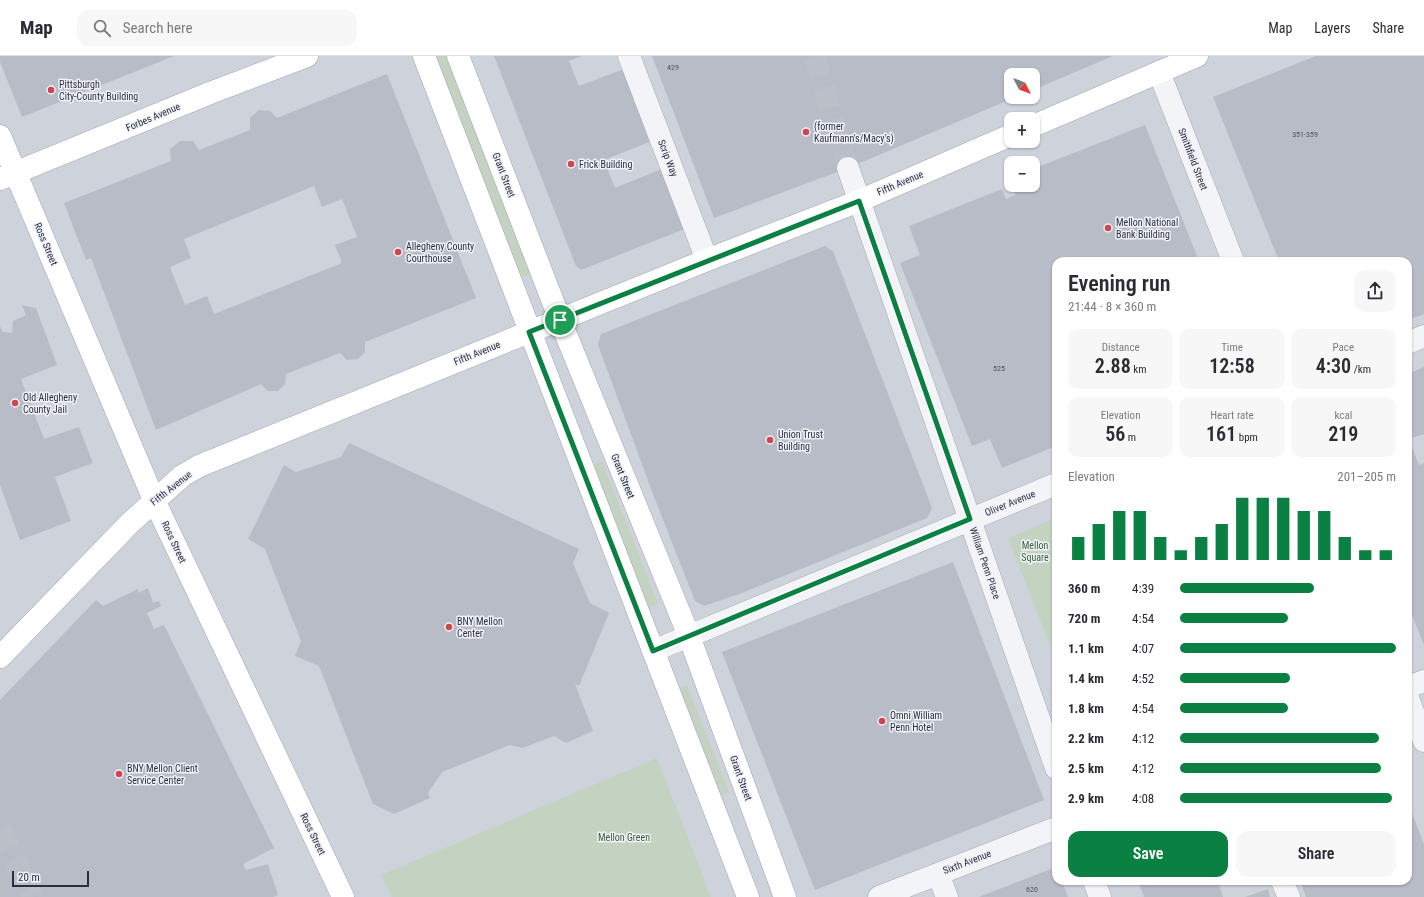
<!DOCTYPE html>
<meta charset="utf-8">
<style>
:root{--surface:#fff;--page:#f7f7f7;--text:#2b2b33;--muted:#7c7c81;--line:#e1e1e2;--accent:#0b8043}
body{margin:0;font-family:"Roboto Condensed",sans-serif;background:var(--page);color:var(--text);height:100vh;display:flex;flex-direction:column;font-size:15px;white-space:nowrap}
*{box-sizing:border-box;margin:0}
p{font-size:13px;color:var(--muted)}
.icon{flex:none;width:22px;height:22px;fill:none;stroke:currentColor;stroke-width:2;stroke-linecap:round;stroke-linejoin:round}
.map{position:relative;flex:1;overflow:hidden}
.sheet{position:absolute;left:1052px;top:201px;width:360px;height:628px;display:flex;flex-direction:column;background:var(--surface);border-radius:12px;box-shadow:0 1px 3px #0004}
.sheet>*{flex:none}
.needle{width:26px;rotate:132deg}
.fabs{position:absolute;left:1004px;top:12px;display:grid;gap:8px}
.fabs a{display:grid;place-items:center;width:36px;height:36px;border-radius:8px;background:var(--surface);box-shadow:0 1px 3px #0004;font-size:20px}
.scale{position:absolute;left:12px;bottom:10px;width:77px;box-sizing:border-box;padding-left:4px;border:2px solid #282f41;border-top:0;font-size:11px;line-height:14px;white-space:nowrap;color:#282f41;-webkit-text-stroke:3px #f0f2f7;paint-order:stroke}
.pin{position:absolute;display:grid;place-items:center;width:34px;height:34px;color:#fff;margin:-17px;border:2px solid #fff;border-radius:50%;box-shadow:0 1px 4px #0007}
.round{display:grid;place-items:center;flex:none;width:42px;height:42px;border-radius:12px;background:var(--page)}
.summary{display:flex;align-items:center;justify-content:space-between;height:68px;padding:0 16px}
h1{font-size:22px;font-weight:600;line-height:30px}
.metrics{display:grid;grid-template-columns:repeat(3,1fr);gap:6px;height:68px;padding:4px 16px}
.metrics div{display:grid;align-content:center;border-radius:10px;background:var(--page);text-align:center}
.metrics b{font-size:20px;font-weight:600}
.metrics small{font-size:11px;font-weight:400}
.metrics p{font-size:11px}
.chart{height:112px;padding:8px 16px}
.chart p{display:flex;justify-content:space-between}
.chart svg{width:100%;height:72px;margin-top:4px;stroke:var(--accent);stroke-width:6}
.action{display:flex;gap:8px;margin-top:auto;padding:8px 16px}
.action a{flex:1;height:46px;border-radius:12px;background:var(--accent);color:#fff;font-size:16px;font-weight:600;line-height:46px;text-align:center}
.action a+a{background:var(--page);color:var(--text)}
ul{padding:0 16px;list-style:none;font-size:13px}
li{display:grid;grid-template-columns:64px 48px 1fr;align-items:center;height:30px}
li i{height:10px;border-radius:5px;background:var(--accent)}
header{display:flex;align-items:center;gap:24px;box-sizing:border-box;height:56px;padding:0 20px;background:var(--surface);border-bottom:1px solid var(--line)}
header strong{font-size:19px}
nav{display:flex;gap:22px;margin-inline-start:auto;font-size:14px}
.search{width:280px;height:36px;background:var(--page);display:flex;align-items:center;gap:10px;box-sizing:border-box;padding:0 14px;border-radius:12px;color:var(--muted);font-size:15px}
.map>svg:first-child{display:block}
.built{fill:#ced2db;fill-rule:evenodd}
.green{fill:#c4d3c1}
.building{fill:#b7bcc6;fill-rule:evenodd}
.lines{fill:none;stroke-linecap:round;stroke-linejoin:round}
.minor-tunnel{stroke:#bbbfc7;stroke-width:22;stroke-dasharray:22 11;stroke-linecap:butt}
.major-tunnel{stroke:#bbbfc7;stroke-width:22;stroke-dasharray:22 11;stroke-linecap:butt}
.minor-casing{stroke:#a5a9b3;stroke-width:23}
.major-casing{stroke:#9fa6b5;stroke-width:23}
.minor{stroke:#f3f4f7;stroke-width:22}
.major{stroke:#fff;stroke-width:22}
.route-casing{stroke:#fff;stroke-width:8}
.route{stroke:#0b8043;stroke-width:5}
.poi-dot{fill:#cf444e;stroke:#f0f2f7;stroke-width:1.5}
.labels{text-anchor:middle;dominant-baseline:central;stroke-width:3;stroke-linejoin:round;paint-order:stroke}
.number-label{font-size:8px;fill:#4c5262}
.poi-label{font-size:10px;fill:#282f41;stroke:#f0f2f7;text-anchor:start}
.street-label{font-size:10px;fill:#282f41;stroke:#f0f2f7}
.park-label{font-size:10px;fill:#3a5c36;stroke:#f0f2f7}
</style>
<header>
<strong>Map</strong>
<div class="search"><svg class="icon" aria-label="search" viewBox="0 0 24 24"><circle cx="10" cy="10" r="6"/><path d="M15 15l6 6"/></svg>Search here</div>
<nav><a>Map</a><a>Layers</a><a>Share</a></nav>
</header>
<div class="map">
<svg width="1424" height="841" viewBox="0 0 1424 841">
<rect width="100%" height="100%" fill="#e0e3e9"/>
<path class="built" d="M0,0H1424V841H0ZM1011,19H1033V41H1011ZM1011,63H1033V85H1011ZM1011,107H1033V129H1011ZM1056,205H1408V825H1056Z"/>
<path class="green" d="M436,0H448L531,218L520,222Z
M602,405L658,548L647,552L591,410Z
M1056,462V605L1008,482Z
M687,629L729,736L718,740L677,633Z
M657,702L711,841H392L381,819Z"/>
<path class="building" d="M0,0H174L22,61L0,6Z
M494,0H582L569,5L579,30L624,13L652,85L604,104L615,132L664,112L687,172L581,214L576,210Z
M652,0H1113L1033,34V19H1011V41H1016L848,112L714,162Z
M1316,0H1424V258L1408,264V205H1279L1213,41Z
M387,18L476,242L365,286V296L358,303L347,304L340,297L286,318L285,328L278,335H268L261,328L156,374L91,202L86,204L64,147L171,105L170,93L180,85H193L199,94L250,74V62L259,54L270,55L277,62ZM314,130L322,151L342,143L357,181L335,189L342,207L214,258L207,240L185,249L170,211L191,202L184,183Z
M1145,69L1199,205H1056V390L1002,412L990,383L972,390L900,207L920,199L909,170L1002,133L1006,143L1016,139L1012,129H1033V113Z
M825,190L833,195L932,452L927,462L739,538L704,550L695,545L653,438L598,289L601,278Z
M22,249L36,252L57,309L21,323L44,383L79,371L93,407L55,421L71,465L20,484L0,429V270L3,276L12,277L13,265L26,259Z
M1424,311V378L1409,383L1419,409L1424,407V589L1408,549V318Z
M349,387L579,493L573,507L590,547L609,557L579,630L575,628L593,675L566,687L554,680L522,692L510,689L442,716L428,737L430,742L394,758L373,748L319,610L295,600L301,585L265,493L248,483L284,409L296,416L341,401Z
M953,506L1044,744L815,834L722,596Z
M148,532L153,547L159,545L161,550L147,557L154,573L164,569L274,792L243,808L246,814L268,808L278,839L273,841H0V644L96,544L103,550L138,533V537Z
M1408,747L1424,788V841H1306L1300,825H1408Z
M1056,811V825H1062L1068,841H979Z
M1138,825H1218L1223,841H1144Z
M1268,833L1270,841H1245Z"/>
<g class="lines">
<path class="minor-tunnel" d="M814,0L848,112"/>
<path class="major-tunnel" d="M0,773L33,841"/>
<g class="minor-casing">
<path id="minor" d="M629,0L707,204
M1159,16L1233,205
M848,112L1056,712
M1408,287L1424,280
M653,595L1056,428
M1408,631L1424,625
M1408,642L1424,685
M938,818L947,841
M1094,825L1100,841
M1282,825L1289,841
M879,841L1056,772"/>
</g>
<g class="major-casing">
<path id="major" d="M424,0L748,841
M458,0L560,264L689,580L785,841
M1033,70L1197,0
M0,80L154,444L343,841
M0,123L210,37L307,0
M0,601L130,467L182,420L199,410L707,204L859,145L1011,79"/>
</g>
<use href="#minor" class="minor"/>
<use href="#major" class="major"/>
</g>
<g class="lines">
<g class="route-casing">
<path id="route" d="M859,145L970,463L653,595L529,276Z"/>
</g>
<use href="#route" class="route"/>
</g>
<g class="poi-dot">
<circle cx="51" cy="34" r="4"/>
<circle cx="806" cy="76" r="4"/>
<circle cx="571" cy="108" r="4"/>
<circle cx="1108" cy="172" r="4"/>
<circle cx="398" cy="196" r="4"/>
<circle cx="15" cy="347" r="4"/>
<circle cx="770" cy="384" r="4"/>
<circle cx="449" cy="571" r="4"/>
<circle cx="882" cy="665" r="4"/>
<circle cx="119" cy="718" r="4"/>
</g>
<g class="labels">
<g class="number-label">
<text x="673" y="11">429</text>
<text x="1305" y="78">351-359</text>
<text x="999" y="312">525</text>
<text x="1032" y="833">620</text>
</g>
<g class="poi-label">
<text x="59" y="28">Pittsburgh<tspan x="59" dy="12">City-County Building</tspan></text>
<text x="814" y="70">(former<tspan x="814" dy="12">Kaufmann's/Macy's)</tspan></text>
<text x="579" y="108">Frick Building</text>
<text x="1116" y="166">Mellon National<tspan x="1116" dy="12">Bank Building</tspan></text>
<text x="406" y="190">Allegheny County<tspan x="406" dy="12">Courthouse</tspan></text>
<text x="23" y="341">Old Allegheny<tspan x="23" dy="12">County Jail</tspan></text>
<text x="778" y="378">Union Trust<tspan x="778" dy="12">Building</tspan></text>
<text x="457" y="565">BNY Mellon<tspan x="457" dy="12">Center</tspan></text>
<text x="890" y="659">Omni William<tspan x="890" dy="12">Penn Hotel</tspan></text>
<text x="127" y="712">BNY Mellon Client<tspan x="127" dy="12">Service Center</tspan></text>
</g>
<g class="street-label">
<text transform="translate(153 61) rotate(-23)">Forbes Avenue</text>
<text transform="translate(668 102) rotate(69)">Scrip Way</text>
<text transform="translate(1193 103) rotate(69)">Smithfield Street</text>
<text transform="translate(504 119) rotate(69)">Grant Street</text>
<text transform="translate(900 127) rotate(-23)">Fifth Avenue</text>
<text transform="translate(46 188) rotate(67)">Ross Street</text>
<text transform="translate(477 297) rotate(-22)">Fifth Avenue</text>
<text transform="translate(623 420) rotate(68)">Grant Street</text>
<text transform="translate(171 432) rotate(-38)">Fifth Avenue</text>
<text transform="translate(1010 447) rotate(-22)">Oliver Avenue</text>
<text transform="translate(174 486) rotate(65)">Ross Street</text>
<text transform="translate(985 507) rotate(71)">William Penn Place</text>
<text transform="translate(741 722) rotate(70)">Grant Street</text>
<text transform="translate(313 778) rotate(64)">Ross Street</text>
<text transform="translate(967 806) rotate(-21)">Sixth Avenue</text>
</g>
<g class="park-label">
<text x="1035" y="489">Mellon<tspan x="1035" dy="12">Square</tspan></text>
<text x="624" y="781">Mellon Green</text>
</g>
</g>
</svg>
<div class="fabs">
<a><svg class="needle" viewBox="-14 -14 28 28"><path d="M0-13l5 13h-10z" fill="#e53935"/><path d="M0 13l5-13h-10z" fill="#7c7c81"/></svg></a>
<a>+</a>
<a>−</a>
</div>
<div class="scale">20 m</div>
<div class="pin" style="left:560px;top:264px;background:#1e9e55"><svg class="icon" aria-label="arrive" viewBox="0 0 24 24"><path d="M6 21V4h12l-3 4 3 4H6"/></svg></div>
<section class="sheet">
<div class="summary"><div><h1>Evening run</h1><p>21:44 · 8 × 360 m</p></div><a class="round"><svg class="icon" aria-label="share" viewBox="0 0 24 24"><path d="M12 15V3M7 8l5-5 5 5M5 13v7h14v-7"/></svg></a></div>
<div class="metrics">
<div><p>Distance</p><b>2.88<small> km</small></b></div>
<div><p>Time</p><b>12:58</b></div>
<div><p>Pace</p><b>4:30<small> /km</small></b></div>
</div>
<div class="metrics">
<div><p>Elevation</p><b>56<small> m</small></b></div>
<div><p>Heart rate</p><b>161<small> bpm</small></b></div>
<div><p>kcal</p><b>219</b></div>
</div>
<div class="chart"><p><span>Elevation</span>201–205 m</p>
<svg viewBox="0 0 160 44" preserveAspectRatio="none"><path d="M5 44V30M15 44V22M25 44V14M35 44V14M45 44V30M55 44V38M65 44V30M75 44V22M85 44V6M95 44V6M105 44V6M115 44V14M125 44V14M135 44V30M145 44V38M155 44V38"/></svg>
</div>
<ul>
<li><b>360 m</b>4:39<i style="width:62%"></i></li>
<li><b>720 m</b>4:54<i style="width:50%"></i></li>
<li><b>1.1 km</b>4:07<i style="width:100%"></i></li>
<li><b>1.4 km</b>4:52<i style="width:51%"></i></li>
<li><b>1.8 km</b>4:54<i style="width:50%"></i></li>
<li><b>2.2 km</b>4:12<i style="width:92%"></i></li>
<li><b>2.5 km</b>4:12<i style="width:93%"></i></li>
<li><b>2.9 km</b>4:08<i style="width:98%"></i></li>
</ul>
<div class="action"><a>Save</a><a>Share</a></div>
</section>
</div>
